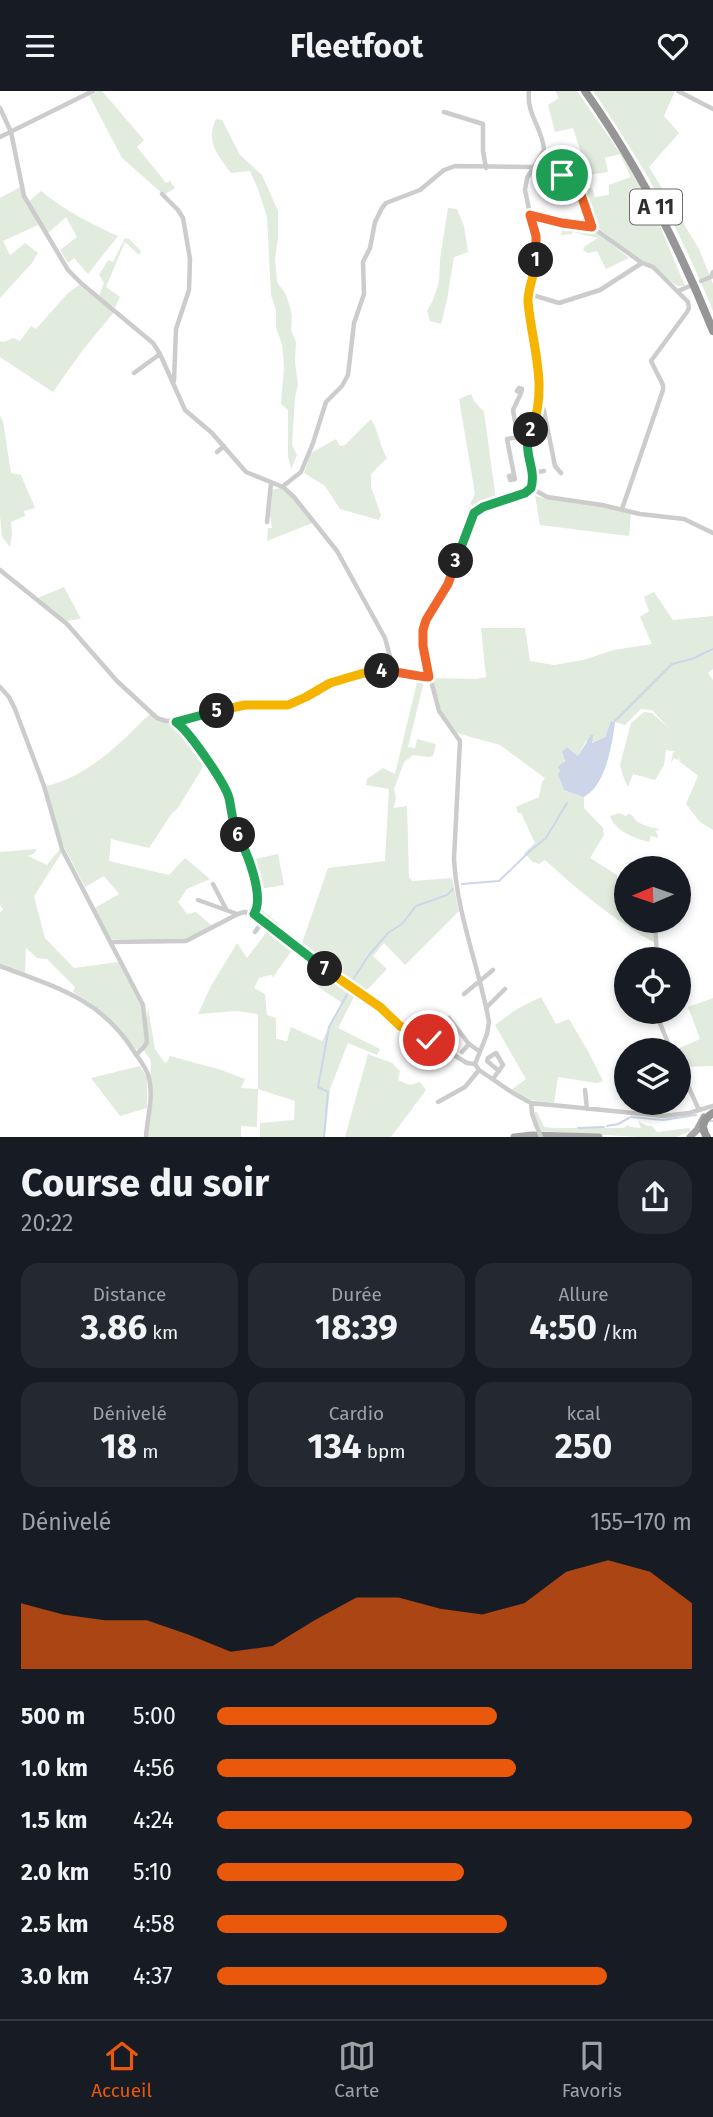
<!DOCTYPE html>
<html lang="fr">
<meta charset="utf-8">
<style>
:root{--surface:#171b24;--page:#242831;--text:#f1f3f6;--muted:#9ea1a6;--line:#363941;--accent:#ea580c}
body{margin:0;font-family:"Fira Sans",sans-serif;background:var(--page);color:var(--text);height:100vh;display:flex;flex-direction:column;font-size:26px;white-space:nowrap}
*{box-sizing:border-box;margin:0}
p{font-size:23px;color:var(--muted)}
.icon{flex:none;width:38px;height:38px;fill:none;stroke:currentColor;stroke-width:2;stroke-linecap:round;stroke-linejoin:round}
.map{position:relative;height:1046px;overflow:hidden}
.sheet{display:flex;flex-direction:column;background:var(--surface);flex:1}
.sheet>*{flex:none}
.needle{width:46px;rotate:268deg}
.fabs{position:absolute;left:614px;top:765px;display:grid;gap:14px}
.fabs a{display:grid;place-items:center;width:77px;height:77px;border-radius:50%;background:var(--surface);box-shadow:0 4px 10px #0003;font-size:35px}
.pin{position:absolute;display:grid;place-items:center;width:60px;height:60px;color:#fff;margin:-30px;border:4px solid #fff;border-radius:50%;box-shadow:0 2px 7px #0007}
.km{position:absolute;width:35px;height:35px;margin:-18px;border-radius:50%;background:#222;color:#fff;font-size:19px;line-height:35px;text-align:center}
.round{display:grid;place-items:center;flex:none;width:74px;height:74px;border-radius:28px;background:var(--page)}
.summary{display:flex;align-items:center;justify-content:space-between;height:119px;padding:0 21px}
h1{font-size:38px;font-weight:700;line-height:52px}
.figures{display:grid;grid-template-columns:repeat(3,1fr);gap:10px;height:119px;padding:7px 21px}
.figures div{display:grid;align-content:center;border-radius:18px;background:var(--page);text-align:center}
.figures b{font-size:35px;font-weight:700}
.figures small{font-size:19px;font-weight:400}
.figures p{font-size:19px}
.chart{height:196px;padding:14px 21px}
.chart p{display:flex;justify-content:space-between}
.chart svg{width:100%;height:126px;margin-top:7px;fill:var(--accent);opacity:.7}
ul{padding:0 21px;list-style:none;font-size:23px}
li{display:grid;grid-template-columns:112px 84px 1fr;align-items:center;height:52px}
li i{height:18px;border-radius:9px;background:var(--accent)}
header{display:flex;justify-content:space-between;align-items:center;height:91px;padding:0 21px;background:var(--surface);font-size:32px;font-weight:700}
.tabs{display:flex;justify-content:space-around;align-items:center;height:98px;border-top:2px solid var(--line);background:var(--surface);font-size:19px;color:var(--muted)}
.tabs a{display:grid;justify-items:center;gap:4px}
.tabs .current{color:var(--accent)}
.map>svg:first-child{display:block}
.green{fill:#e1ebde}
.water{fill:#ccd6e8}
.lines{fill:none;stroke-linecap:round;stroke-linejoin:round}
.stream{stroke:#ccd6e8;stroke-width:2}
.minor{stroke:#ccc;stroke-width:4.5}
.major{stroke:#a7a7a7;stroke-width:7}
.highway{stroke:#969696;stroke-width:8}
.minor-bridge{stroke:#ccc;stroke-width:4.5}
.split-1-casing{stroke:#fff;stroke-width:14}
.split-2-casing{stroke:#fff;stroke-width:14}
.split-3-casing{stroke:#fff;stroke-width:14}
.split-4-casing{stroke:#fff;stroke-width:14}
.split-5-casing{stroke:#fff;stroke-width:14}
.split-6-casing{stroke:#fff;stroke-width:14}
.split-7-casing{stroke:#fff;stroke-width:14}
.split-8-casing{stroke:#fff;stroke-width:14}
.split-1{stroke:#f0652b;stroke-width:9}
.split-2{stroke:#f5b400;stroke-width:9}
.split-3{stroke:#22a559;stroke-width:9}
.split-4{stroke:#f0652b;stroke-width:9}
.split-5{stroke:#f5b400;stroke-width:9}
.split-6{stroke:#22a559;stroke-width:9}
.split-7{stroke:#22a559;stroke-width:9}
.split-8{stroke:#f5b400;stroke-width:9}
.labels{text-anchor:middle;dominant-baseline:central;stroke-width:7;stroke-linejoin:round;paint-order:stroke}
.shield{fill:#fff;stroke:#6d6d6d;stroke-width:2}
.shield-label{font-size:21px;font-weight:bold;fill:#2f2f2f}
</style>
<header><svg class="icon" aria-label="menu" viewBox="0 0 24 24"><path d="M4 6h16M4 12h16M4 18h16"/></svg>Fleetfoot<svg class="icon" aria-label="heart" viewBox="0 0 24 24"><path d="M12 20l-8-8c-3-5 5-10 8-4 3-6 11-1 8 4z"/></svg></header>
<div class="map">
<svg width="713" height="1046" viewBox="0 0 713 1046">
<rect width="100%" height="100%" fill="#fff"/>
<path class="green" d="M98,0H102L144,49L137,56L166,92L170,90L175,97L164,104L122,67L89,4Z
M555,0H577L618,59L622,62L652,116L685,195H677L650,173L640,170L592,132L582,103L583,100L592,97L595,106L609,104V94L631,86L620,63L605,67L608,81L588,84L573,37L555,41L548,14L559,7Z
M593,0H675L664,25L679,42L649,76L699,158L713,193V220C680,139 643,72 593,0Z
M216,28L222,29L240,64L262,84L278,120V147L275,168L277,191L285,202L290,216L292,226L291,239L296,251L295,271L298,294L295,306L292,354L297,364L291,378L288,365V319L281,313L284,276L282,253L276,237V219L271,204L267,126L258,98L250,80L231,82C218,64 205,51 216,28Z
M20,96L38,134L3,150L10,164L25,152L38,162L32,172L0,207V107Z
M41,100C64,119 91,133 118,145L88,183L74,167L68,172L60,159L77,146L66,126L48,142L28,111Z
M448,117L457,118L464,135L468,161L454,166L447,209L441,233L430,230L427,220L433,209L439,191L440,168Z
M570,136L593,138L629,167L606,178L597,160L588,162L583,159L585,155L598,147L573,141L572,143L561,144L563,137L565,141Z
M125,147L129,148L141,160L139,164L125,151L106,196L120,206L115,217L99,205L104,192L99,184L108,169L113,171Z
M79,194L114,221L82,260L53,301L0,266V250L4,251L13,247L20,250L31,235L36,238L68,202Z
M471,303L474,310L484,321L496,409L475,417L470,413L475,403L459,308Z
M0,325L3,330L11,382L21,384L35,417L24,420L25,425L11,431L12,444L10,456L2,446L0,424Z
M371,328C379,341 379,354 387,367L371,383V396L381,424L379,429L340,418L325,395L304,382L311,362L336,348L340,355L345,354Z
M280,397L292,406L312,432L267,450L268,437H272L270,424L272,399Z
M535,404L538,406L618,418L631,422L629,445L540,434Z
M64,496L81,528L65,530L38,507Z
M654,501L673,529L713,525V578L708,582L713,589V739L700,731L686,713L698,685L679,670L680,666L678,669L674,667L671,672L673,661H677L666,659L664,674L655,689L633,683L628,696C624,689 622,681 620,674L631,632L644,621L652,622L669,637L652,619L641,618L625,634L611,630L605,646L591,652L586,650L578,665L567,656L562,663L565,667L563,673L578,703L584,706V717L603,737L604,744L590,767L617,784V787L626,793V830H655V852C615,830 579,800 545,769L539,773L533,771L524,762L535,752L521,722H518L516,716L539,706L542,691L545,687L500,654L457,642L441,620L431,587L476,588L486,586L481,537H525L530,570L554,574L583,569L614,559L652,553L640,526L649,520L644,506Z
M424,590L408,656L415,657L417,648L436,653L433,665L428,666L413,664L404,671L394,698L396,706L394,717L407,715L409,786L412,790L452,787L459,820L405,874L384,852L373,865L387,878L363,903L347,893L299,854L292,859L273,886L271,884L259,887L254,897L265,903L267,924L276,927V948L287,950L291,936L322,950L342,912L317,895L328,882L355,904L338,937L380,958L377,964L348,952L330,998L325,1046H260V1032L294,1029L295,1010L258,998L257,1036L241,1035V1046H148L151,973L150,968L144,960L135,958C119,936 97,914 73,901L75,896L47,868L37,867L26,857L25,883L0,874V822L3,818L0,814V761L36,758L35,762L28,765L47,774L61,757L62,761L34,805L45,847L74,877L118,871L143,918L144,926H147L148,917L155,958L165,972L167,971L170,965L218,978L245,988L241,997L258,998V923L237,920L198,923L211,895L237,852L247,867L271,835L257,822L261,818L302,852L328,777L385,770L389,698L366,694L367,688L383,677L395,683L417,591Z
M150,623C162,633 166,629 177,634C187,639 199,661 206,671L178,717L172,722L149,757L111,748L109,770L169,784L185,767L210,788L187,798L178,811L187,823L196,821L212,835L187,848L178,850L112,848L110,847L95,817L119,803L104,785L85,796L62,752L46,695C89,685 119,653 150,623Z
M619,722L626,725L628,723L632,724C637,734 649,736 660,738L655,740L658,744V747L651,745L649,751C634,747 615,740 610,725Z
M278,763L284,794L259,798L250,769Z
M541,906L556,933L569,928L589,962L603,990L597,992L558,986L554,1012L531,1009L511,999L526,988L495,934L517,918Z
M713,907V975L682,976L679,970V959H675L700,948L688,916Z
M368,963L392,972L400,980L398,989L410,994L420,991L426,999L391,1046H345Z
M140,975L147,987V1017L120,1025L91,987Z
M534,1021H537L544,1036L554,1037H624L628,1034L630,1036L641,1037L638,1030L647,1035H652L657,1041L689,1037L691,1040L676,1046H638L540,1040Z"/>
<path class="water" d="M611,630L615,631C612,654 606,694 584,706L564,699L558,683L560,680L558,676L565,670L562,661L567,656L578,665L591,644H593L592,652L605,646Z"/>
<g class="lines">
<path class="stream" d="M615,630L672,573L692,568L713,558
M462,793L499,790L531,759L546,747L567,712
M350,893L369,864L388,842L402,833L416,815L447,804L453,798
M631,1026L663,1029L696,1024
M710,1030H713
M607,1035L618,1033L629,1027
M578,1037L604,1036
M324,1046L328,1001L318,996L329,936L349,900"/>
<path class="minor" d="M529,0C526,23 543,38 544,59L527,87L525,99L536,152L535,179L528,209L537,259L539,305L538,322L526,349L532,391L531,397
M678,0L713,18
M0,17L11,41L24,105L68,179L82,193L153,252L160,263L185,319L212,342L246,381L283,396L294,406L337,460L385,547L392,573L396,580
M444,21L483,33V60L486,77
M0,46L93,0
M543,64L554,80L576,89L592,136
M548,71L579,63
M162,103L178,119L183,127L190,168L189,199L176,238L174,290
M530,124L562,132L592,136L642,172
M701,190L711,186L713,181
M678,200L690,195
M529,203L559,212L600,199L642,172L653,176L688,211L689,217L687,221L651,270L663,294V299L622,418
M134,282L160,263
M521,302L522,298L519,297L517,300L521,302L513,319L518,348L526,349
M539,313H541L544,320L555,375L561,382
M217,361L224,355
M531,382L544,380
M514,384L515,388L510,389L509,385L514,384L507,348L518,346
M282,396L301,381L313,352L326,311L342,295L348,284L354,232L364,203L363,171L370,157L375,131L382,117L386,112L420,99L444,79L455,75L533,76
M531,397L547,406L602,414L640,423L684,428L713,442
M267,431L271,392
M0,479L67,533L117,590L157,627L166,630L186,629L240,615L288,614L306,606L330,591L364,582L396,580L407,585L429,586
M0,596L9,606L15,618L44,695L62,758L143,914L147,951L144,956L136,964
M177,631C192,643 219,685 227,703C231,712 229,721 232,730C239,755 269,799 254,823
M213,793L226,818
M198,809L237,823
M655,830L657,868
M255,841L263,830
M110,851L186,850L238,823L244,821L254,823L347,895L380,916L400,935L429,949L467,972L475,973L479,979L513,1002L531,1012L664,1025L689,1022L713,1015
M0,875C55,896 100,907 133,959C139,968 147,977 149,987C154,1006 147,1027 146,1046
M464,903L493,879
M486,917L505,898
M658,920L659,930L671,959
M449,927L469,953L479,960
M445,952L457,939
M462,961L469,953
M475,973L487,943L489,931C479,876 457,824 454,768L460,650L439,620L424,563L423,546L426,529L448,493L474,422C490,408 515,410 531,397
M679,975L699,1019
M493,988L503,974L496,962L488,967L487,970L499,980
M585,999L587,1018
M438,1011L465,996L479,979
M531,1012L532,1022L536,1034"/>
<path class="major" d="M514,1046L532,1044L599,1046
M690,1046L697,1039L704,1026"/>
<path class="highway" d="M585,0C638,75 679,155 713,240
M707,1046C700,1036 703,1028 713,1022"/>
<path class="minor-bridge" d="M536,1034L541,1046"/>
</g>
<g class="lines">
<g class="split-1-casing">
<path id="split-1" d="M536,169V145L530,124L562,132L592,136L576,89L562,84"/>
</g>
<g class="split-2-casing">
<path id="split-2" d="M531,339C549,298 532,254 528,211C527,200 535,183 536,169"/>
</g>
<g class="split-3-casing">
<path id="split-3" d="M456,470L474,422L483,416L525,402L531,397C537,376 521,362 531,339"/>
</g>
<g class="split-4-casing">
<path id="split-4" d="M382,580C398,580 413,585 429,586L423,555V539L426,529L448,493L456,470"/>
</g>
<g class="split-5-casing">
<path id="split-5" d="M217,620L245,614H288L306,606L330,592L364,582L382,580"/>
</g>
<g class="split-6-casing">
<path id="split-6" d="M217,620L176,631C189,640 225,692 229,707C232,720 232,732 238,744"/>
</g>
<g class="split-7-casing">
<path id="split-7" d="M238,744C247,762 265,805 254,823L325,878"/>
</g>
<g class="split-8-casing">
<path id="split-8" d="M325,878L380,916L400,935L429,949"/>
</g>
<use href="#split-1" class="split-1"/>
<use href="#split-2" class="split-2"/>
<use href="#split-3" class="split-3"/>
<use href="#split-4" class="split-4"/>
<use href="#split-5" class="split-5"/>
<use href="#split-6" class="split-6"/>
<use href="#split-7" class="split-7"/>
<use href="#split-8" class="split-8"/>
</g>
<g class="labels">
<rect class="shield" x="630" y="98.5" width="52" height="35" rx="5"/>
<g class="shield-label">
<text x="656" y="116">A 11</text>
</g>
</g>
</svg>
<div class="fabs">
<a><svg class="needle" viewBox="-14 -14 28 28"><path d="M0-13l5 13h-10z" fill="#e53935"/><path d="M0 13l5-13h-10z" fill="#9ea1a6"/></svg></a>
<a><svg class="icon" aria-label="locate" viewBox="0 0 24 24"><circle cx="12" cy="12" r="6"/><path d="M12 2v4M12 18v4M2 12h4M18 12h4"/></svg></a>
<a><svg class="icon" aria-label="layers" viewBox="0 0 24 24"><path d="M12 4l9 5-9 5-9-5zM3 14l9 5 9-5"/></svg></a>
</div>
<div class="pin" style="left:562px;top:84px;background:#1e9e55"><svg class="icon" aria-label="arrive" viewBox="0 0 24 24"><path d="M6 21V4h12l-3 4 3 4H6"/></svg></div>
<div class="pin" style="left:429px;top:949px;background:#d93025"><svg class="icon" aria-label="check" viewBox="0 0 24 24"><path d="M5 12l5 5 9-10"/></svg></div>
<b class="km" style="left:536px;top:169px">1</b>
<b class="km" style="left:531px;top:339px">2</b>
<b class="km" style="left:456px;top:470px">3</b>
<b class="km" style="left:382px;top:580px">4</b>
<b class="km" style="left:217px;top:620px">5</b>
<b class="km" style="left:238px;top:744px">6</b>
<b class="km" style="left:325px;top:878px">7</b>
</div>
<section class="sheet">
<div class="summary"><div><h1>Course du soir</h1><p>20:22</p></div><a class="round"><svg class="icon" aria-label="share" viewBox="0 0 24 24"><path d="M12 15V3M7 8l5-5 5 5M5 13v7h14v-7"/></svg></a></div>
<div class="figures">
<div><p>Distance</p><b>3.86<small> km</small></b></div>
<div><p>Durée</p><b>18:39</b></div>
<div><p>Allure</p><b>4:50<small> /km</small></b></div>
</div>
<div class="figures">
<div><p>Dénivelé</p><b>18<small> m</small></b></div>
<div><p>Cardio</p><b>134<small> bpm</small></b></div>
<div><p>kcal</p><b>250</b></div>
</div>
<div class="chart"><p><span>Dénivelé</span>155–170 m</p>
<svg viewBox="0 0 160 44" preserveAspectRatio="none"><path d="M0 44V21L10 25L20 27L30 27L40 32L50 38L60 36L70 27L80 19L90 19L100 23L110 25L120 21L130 10L140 6L150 10L160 21V44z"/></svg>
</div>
<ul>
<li><b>500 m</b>5:00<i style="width:59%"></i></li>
<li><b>1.0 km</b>4:56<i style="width:63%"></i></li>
<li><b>1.5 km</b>4:24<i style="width:100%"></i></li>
<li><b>2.0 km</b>5:10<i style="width:52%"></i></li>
<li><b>2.5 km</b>4:58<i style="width:61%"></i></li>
<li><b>3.0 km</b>4:37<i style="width:82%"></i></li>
</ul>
</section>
<nav class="tabs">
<a class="current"><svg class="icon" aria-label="home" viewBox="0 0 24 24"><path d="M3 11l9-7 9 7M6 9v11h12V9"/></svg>Accueil</a>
<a><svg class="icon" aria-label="map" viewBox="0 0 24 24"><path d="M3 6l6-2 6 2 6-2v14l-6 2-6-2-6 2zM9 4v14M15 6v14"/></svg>Carte</a>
<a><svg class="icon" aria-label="saved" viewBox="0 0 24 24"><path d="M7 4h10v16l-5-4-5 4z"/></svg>Favoris</a>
</nav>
